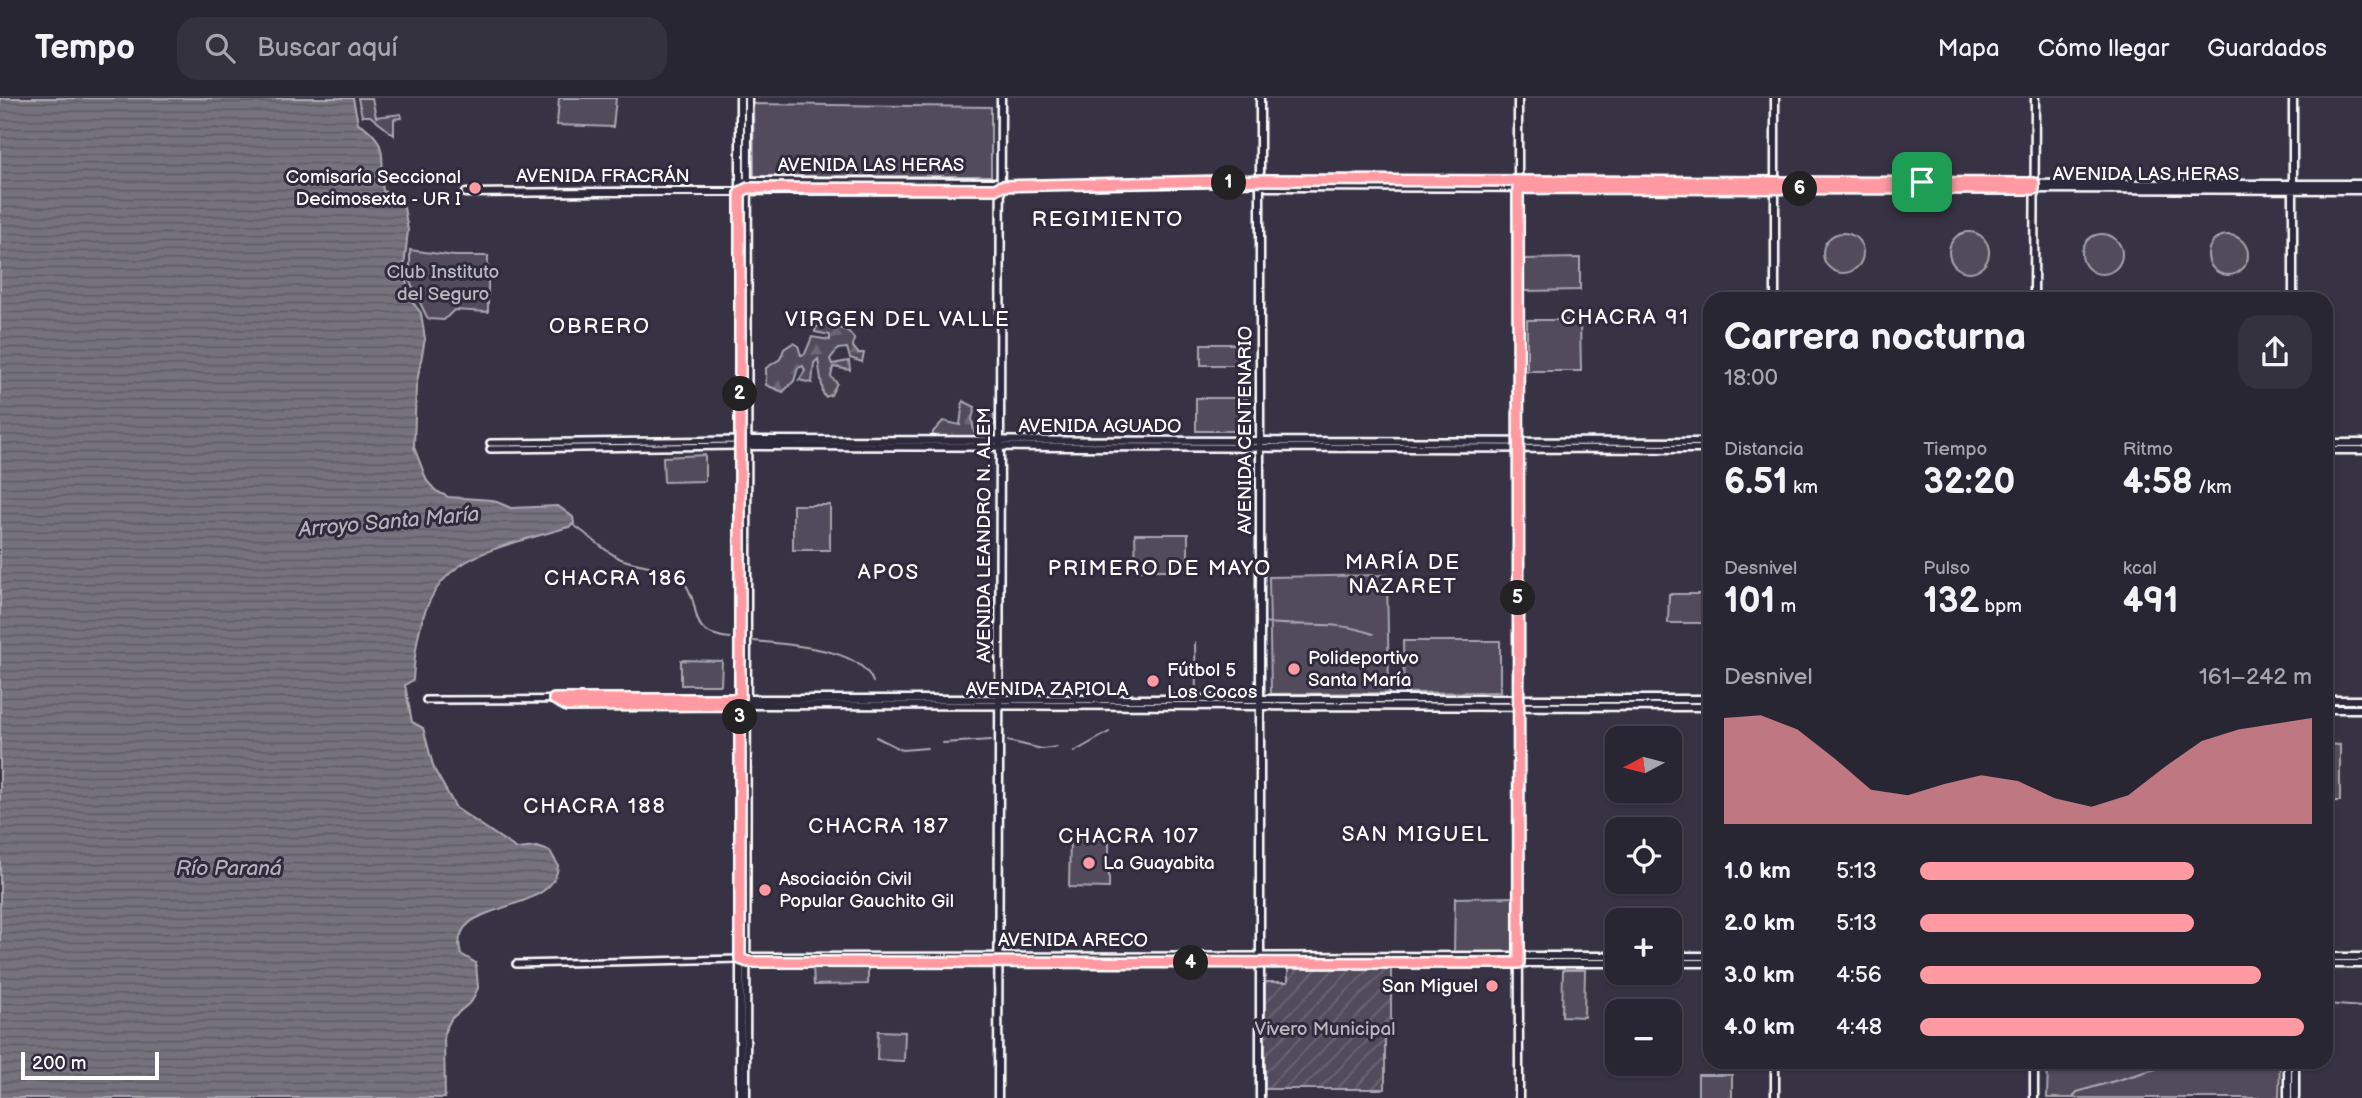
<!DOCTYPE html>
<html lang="es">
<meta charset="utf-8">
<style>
:root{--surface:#292634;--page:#353240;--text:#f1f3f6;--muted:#a5a5ac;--line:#45434f;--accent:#ff9aa2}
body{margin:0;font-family:"Balsamiq Sans",sans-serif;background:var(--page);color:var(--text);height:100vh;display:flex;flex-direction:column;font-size:26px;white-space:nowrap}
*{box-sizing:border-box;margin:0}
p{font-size:23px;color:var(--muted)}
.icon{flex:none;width:38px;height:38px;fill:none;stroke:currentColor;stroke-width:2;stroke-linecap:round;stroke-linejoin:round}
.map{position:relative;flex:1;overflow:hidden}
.details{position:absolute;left:1703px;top:194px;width:630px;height:777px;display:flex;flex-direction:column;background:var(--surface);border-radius:21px;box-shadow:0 2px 5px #0004,0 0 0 2px var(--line)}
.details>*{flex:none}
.needle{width:46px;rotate:263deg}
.fabs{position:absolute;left:1605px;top:628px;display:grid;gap:14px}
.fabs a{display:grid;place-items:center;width:77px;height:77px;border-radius:14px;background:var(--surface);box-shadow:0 2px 5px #0004,0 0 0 2px var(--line);font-size:35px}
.scale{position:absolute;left:21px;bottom:18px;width:138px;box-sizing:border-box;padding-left:7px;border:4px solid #fff;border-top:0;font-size:19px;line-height:24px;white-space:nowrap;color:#fff;-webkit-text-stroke:5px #2f2a3d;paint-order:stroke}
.pin{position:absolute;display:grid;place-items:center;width:60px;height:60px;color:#fff;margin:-30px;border-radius:14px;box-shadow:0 4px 10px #0006}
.km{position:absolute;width:35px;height:35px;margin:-18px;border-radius:50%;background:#222;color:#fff;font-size:19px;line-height:35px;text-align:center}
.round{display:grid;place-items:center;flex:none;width:74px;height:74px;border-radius:21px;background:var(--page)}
.overview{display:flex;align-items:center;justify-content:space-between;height:119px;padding:0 21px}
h1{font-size:38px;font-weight:600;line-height:52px}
.stats{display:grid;grid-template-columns:repeat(3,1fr);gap:10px;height:119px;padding:7px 21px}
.stats div{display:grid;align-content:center}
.stats b{font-size:35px;font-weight:600}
.stats small{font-size:19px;font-weight:400}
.stats p{font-size:19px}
.chart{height:196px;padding:14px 21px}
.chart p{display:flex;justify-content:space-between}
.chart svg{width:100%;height:126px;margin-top:7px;fill:var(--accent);opacity:.7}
ul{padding:0 21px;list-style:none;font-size:23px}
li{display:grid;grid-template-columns:112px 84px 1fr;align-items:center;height:52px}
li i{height:18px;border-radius:9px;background:var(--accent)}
header{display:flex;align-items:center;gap:42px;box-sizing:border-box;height:98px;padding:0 35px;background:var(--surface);border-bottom:2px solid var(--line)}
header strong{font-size:33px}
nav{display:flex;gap:38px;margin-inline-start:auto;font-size:24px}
.search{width:490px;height:63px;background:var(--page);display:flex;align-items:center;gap:18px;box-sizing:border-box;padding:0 24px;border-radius:21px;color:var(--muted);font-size:26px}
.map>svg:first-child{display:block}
.green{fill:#514c5c;stroke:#a8a6ae;stroke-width:2}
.forest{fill:url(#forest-firs);stroke:#a8a6ae;stroke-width:2}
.garden{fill:url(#garden-furrows);stroke:#a8a6ae;stroke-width:2}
.water{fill:url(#water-rules);stroke:#adabb2;stroke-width:2}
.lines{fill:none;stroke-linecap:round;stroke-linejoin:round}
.stream{stroke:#adabb2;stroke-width:2}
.minor-casing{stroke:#fff;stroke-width:10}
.major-casing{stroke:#fff;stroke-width:11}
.minor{stroke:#2f2a3d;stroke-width:5}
.major{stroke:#2f2a3d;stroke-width:6}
.route-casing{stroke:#fff;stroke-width:14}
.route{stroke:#ff9aa2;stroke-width:9}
.poi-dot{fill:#ff9aa2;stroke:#2f2a3d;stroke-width:2.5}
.labels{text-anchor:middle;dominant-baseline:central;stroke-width:6;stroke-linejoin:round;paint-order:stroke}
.street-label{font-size:19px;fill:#fff;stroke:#2f2a3d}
.poi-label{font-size:19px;fill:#fff;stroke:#2f2a3d;text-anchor:start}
.park-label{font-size:19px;fill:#b9b7be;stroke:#2f2a3d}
.neighbourhood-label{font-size:21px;letter-spacing:2px;fill:#fff;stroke:#2f2a3d}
.water-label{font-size:21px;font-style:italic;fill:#b4b2b9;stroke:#2f2a3d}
</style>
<header>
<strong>Tempo</strong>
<div class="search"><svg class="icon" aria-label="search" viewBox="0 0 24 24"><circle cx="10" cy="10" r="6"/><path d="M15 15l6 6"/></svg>Buscar aquí</div>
<nav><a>Mapa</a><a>Cómo llegar</a><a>Guardados</a></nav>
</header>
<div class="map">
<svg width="2362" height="1000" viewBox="0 0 2362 1000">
<defs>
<pattern id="forest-firs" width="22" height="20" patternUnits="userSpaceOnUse" patternTransform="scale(1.75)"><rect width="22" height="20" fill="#514c5c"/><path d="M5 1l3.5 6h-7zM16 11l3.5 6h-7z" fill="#6b6774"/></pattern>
<pattern id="garden-furrows" width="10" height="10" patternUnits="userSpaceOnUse" patternTransform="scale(1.75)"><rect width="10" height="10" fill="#514c5c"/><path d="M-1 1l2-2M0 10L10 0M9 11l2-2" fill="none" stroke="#6b6774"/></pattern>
<pattern id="water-rules" width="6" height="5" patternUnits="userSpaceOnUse" patternTransform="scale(1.75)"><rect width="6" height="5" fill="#76737f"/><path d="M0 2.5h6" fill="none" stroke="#5f5e63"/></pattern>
</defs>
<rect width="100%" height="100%" fill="#373345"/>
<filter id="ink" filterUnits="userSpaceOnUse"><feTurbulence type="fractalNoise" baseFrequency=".0143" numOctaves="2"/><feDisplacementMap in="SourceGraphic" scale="14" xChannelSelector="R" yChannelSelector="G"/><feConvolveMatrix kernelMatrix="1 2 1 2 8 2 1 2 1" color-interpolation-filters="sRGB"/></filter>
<g filter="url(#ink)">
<path class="green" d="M358,0H372L376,19L401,16L402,20L394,21V37L370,18H362Z
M559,0H616L613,29L557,27Z
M753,6L991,9V78H754Z
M1949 154a20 20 0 1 1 40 0a20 20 0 1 1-40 0Z
M1823 155a20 20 0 1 1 40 0a20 20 0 1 1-40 0Z
M2082 156a20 20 0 1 1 40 0a20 20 0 1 1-40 0Z
M2208 157a20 20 0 1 1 40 0a20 20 0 1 1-40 0Z
M410,152L454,158H488V214L454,212L444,222L428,221L410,184Z
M1580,160V192L1524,193V161Z
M1527,222H1580L1581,273H1527Z
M1201,246H1237V267H1201Z
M1196,300H1247V333H1196Z
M705,357V383L664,384L663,359Z
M793,407H830V452H793Z
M1135,436H1188V472H1136Z
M1387,477L1389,595L1271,596L1269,479Z
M1669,496H1710V525H1668Z
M1403,543H1500V594L1404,595Z
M681,562L722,563L721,587H681Z
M1269,603L1710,604V607L1269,606Z
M2326,646L2340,647V703H2326Z
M1070,740L1109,741V790L1069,789Z
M1514,799L1515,855L1454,854L1455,800Z
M813,868H868V886L814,887Z
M1563,872H1585L1584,919L1562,918Z
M878,933L905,934L904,963L877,962Z
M2048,964H2280L2279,1000H2047Z
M1698,977H1732V1000H1698Z"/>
<path class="forest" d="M830,227L848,233L854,240L853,249L858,255H864L862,264L850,260L847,250L838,251L830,261L832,266L849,263L850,272L833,269L831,279L837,285L831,297L825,299L823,295L818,261L814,265L812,285L799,282L805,273L803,268L798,270L794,283L783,294L766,287V270L780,261L784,251L793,245L798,248L801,257L805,256L812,239L830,242V237L815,234L816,229Z
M963,303L975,309L972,321L974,334H983L988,312H992C997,324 994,333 985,341L933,343V334L943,323L960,327Z"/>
<path class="garden" d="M1288,869L1391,870V934L1385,935V991H1265V884H1288Z"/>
<path class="water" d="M0,0H353L358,25C382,38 384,53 382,79H389V82L382,84L383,93L389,95L382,97V100H403V104L408,132L404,170L406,183L411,202L421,215L425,241L416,289L414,349L427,383L436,393L448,399L492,402L511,410L558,408L573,419L574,426L569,429C468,458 420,460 413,582L405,587L412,624L423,630L434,671L456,710L517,751L537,749L550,753L558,767C556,820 444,799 461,856L476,865L478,890L472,903L451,921L444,935L445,1000H0Z"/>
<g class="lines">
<path class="stream" d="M572,426C588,436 603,453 621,461C640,469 672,467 686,487C703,513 685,535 730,540
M1266,525C1303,529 1337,522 1373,536
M754,543C788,547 861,549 873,584
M1195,544L1196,597
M876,639L902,652L927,650
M1008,643L1042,651L1057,649
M943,645L991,642
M1074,654L1109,634
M2326,906L2362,909
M2073,1000L2077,994L2179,964"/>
<g class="minor-casing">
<path id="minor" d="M1001,88L1260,85
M490,345L740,342
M490,351L740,348
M554,601L567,608L740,607
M426,602L740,601
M516,866L740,861"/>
</g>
<g class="major-casing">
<path id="major" d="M1260,0V1000
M1518,0L1519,1000
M1775,0V201
M745,83L995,84L1001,88
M1260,85L1267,89L2362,92
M1260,85L2362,86
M466,95L995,91L1001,88
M2034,201L2035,0
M2293,201V0
M746,342L1710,344
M2326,345H2362
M746,348L1710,351
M2326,352H2362
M745,601H1710
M2326,602H2362
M746,607L1710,609
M2326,611H2362
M1670,858H1710
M745,859L1617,858
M2326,859H2362
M747,864L1617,865
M1670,865H1710
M2326,866H2362
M1775,964V1000
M740,1000V0
M746,1000L748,0
M998,1000L1001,0
M2034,1000V964
M2288,1000V964
M2295,1000V964"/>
</g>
<use href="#minor" class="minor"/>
<use href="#major" class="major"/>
</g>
</g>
<g class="lines" filter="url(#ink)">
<g class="route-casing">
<path id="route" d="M1266,82L2034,85V91L1518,90L1519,865L748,864L740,861V607L567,608L554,601H740V94L748,90L995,91L1001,88Z"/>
</g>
<use href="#route" class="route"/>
</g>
<g class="poi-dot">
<circle cx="475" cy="90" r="7"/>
<circle cx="1294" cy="571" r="7"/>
<circle cx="1153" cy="583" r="7"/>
<circle cx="1089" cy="765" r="7"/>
<circle cx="765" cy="792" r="7"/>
<circle cx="1492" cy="888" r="7"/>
</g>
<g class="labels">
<g class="street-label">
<text x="871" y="67">AVENIDA LAS HERAS</text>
<text x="2146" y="76">AVENIDA LAS HERAS</text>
<text x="603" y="78">AVENIDA FRACRÁN</text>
<text x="1100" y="328">AVENIDA AGUADO</text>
<text transform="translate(1245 332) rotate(-90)">AVENIDA CENTENARIO</text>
<text transform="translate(984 437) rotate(-90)">AVENIDA LEANDRO N. ALEM</text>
<text x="1047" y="591">AVENIDA ZAPIOLA</text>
<text x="1073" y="842">AVENIDA ARECO</text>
</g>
<g class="poi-label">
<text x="461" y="79" text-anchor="end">Comisaría Seccional<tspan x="461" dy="22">Decimosexta - UR I</tspan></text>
<text x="1308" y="560">Polideportivo<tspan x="1308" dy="22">Santa María</tspan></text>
<text x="1167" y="572">Fútbol 5<tspan x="1167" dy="22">Los Cocos</tspan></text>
<text x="1103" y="765">La Guayabita</text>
<text x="779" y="781">Asociación Civil<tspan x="779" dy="22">Popular Gauchito Gil</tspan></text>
<text x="1478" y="888" text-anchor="end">San Miguel</text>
</g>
<g class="park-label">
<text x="443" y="174">Club Instituto<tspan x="443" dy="22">del Seguro</tspan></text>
<text x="1325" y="931">Vivero Municipal</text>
</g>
<g class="neighbourhood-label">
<text x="1108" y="121">REGIMIENTO</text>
<text x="1625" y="219">CHACRA 91</text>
<text x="898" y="221">VIRGEN DEL VALLE</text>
<text x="600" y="228">OBRERO</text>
<text x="1403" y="464">MARÍA DE<tspan x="1403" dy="24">NAZARET</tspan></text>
<text x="1160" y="470">PRIMERO DE MAYO</text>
<text x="889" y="474">APOS</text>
<text x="616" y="480">CHACRA 186</text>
<text x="595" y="708">CHACRA 188</text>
<text x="879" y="728">CHACRA 187</text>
<text x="1416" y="736">SAN MIGUEL</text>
<text x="1129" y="738">CHACRA 107</text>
</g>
<g class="water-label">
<text transform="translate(389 424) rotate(-5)">Arroyo Santa María</text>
<text x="229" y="770">Río Paraná</text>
</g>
</g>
</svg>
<div class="fabs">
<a><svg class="needle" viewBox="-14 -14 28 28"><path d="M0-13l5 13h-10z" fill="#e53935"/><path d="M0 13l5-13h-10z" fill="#a5a5ac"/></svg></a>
<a><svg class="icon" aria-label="locate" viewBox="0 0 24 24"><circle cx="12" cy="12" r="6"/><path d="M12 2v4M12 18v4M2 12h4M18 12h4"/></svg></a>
<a>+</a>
<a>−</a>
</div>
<div class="scale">200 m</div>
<div class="pin" style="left:1922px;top:84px;background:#1e9e55"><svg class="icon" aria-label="arrive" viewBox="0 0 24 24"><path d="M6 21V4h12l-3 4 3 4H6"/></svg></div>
<b class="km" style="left:1229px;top:85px">1</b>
<b class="km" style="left:740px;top:296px">2</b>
<b class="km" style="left:740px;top:619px">3</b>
<b class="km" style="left:1191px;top:865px">4</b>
<b class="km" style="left:1518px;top:500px">5</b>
<b class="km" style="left:1800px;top:91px">6</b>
<section class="details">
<div class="overview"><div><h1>Carrera nocturna</h1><p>18:00</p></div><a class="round"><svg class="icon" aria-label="share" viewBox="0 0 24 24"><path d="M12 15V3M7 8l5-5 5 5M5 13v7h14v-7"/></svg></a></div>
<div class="stats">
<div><p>Distancia</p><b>6.51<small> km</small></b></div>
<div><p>Tiempo</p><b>32:20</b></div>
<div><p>Ritmo</p><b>4:58<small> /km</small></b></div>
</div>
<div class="stats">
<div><p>Desnivel</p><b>101<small> m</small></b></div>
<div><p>Pulso</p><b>132<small> bpm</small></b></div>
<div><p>kcal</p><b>491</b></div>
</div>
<div class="chart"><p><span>Desnivel</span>161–242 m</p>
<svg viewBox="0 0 160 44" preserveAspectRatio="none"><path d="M0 44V7L10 6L20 11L30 21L40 32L50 34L60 30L70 27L80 29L90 35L100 38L110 34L120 24L130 15L140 11L150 9L160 7V44z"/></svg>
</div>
<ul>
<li><b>1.0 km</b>5:13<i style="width:70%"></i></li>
<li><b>2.0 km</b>5:13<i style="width:70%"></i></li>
<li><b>3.0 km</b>4:56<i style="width:87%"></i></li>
<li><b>4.0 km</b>4:48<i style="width:98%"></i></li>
</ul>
</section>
</div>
